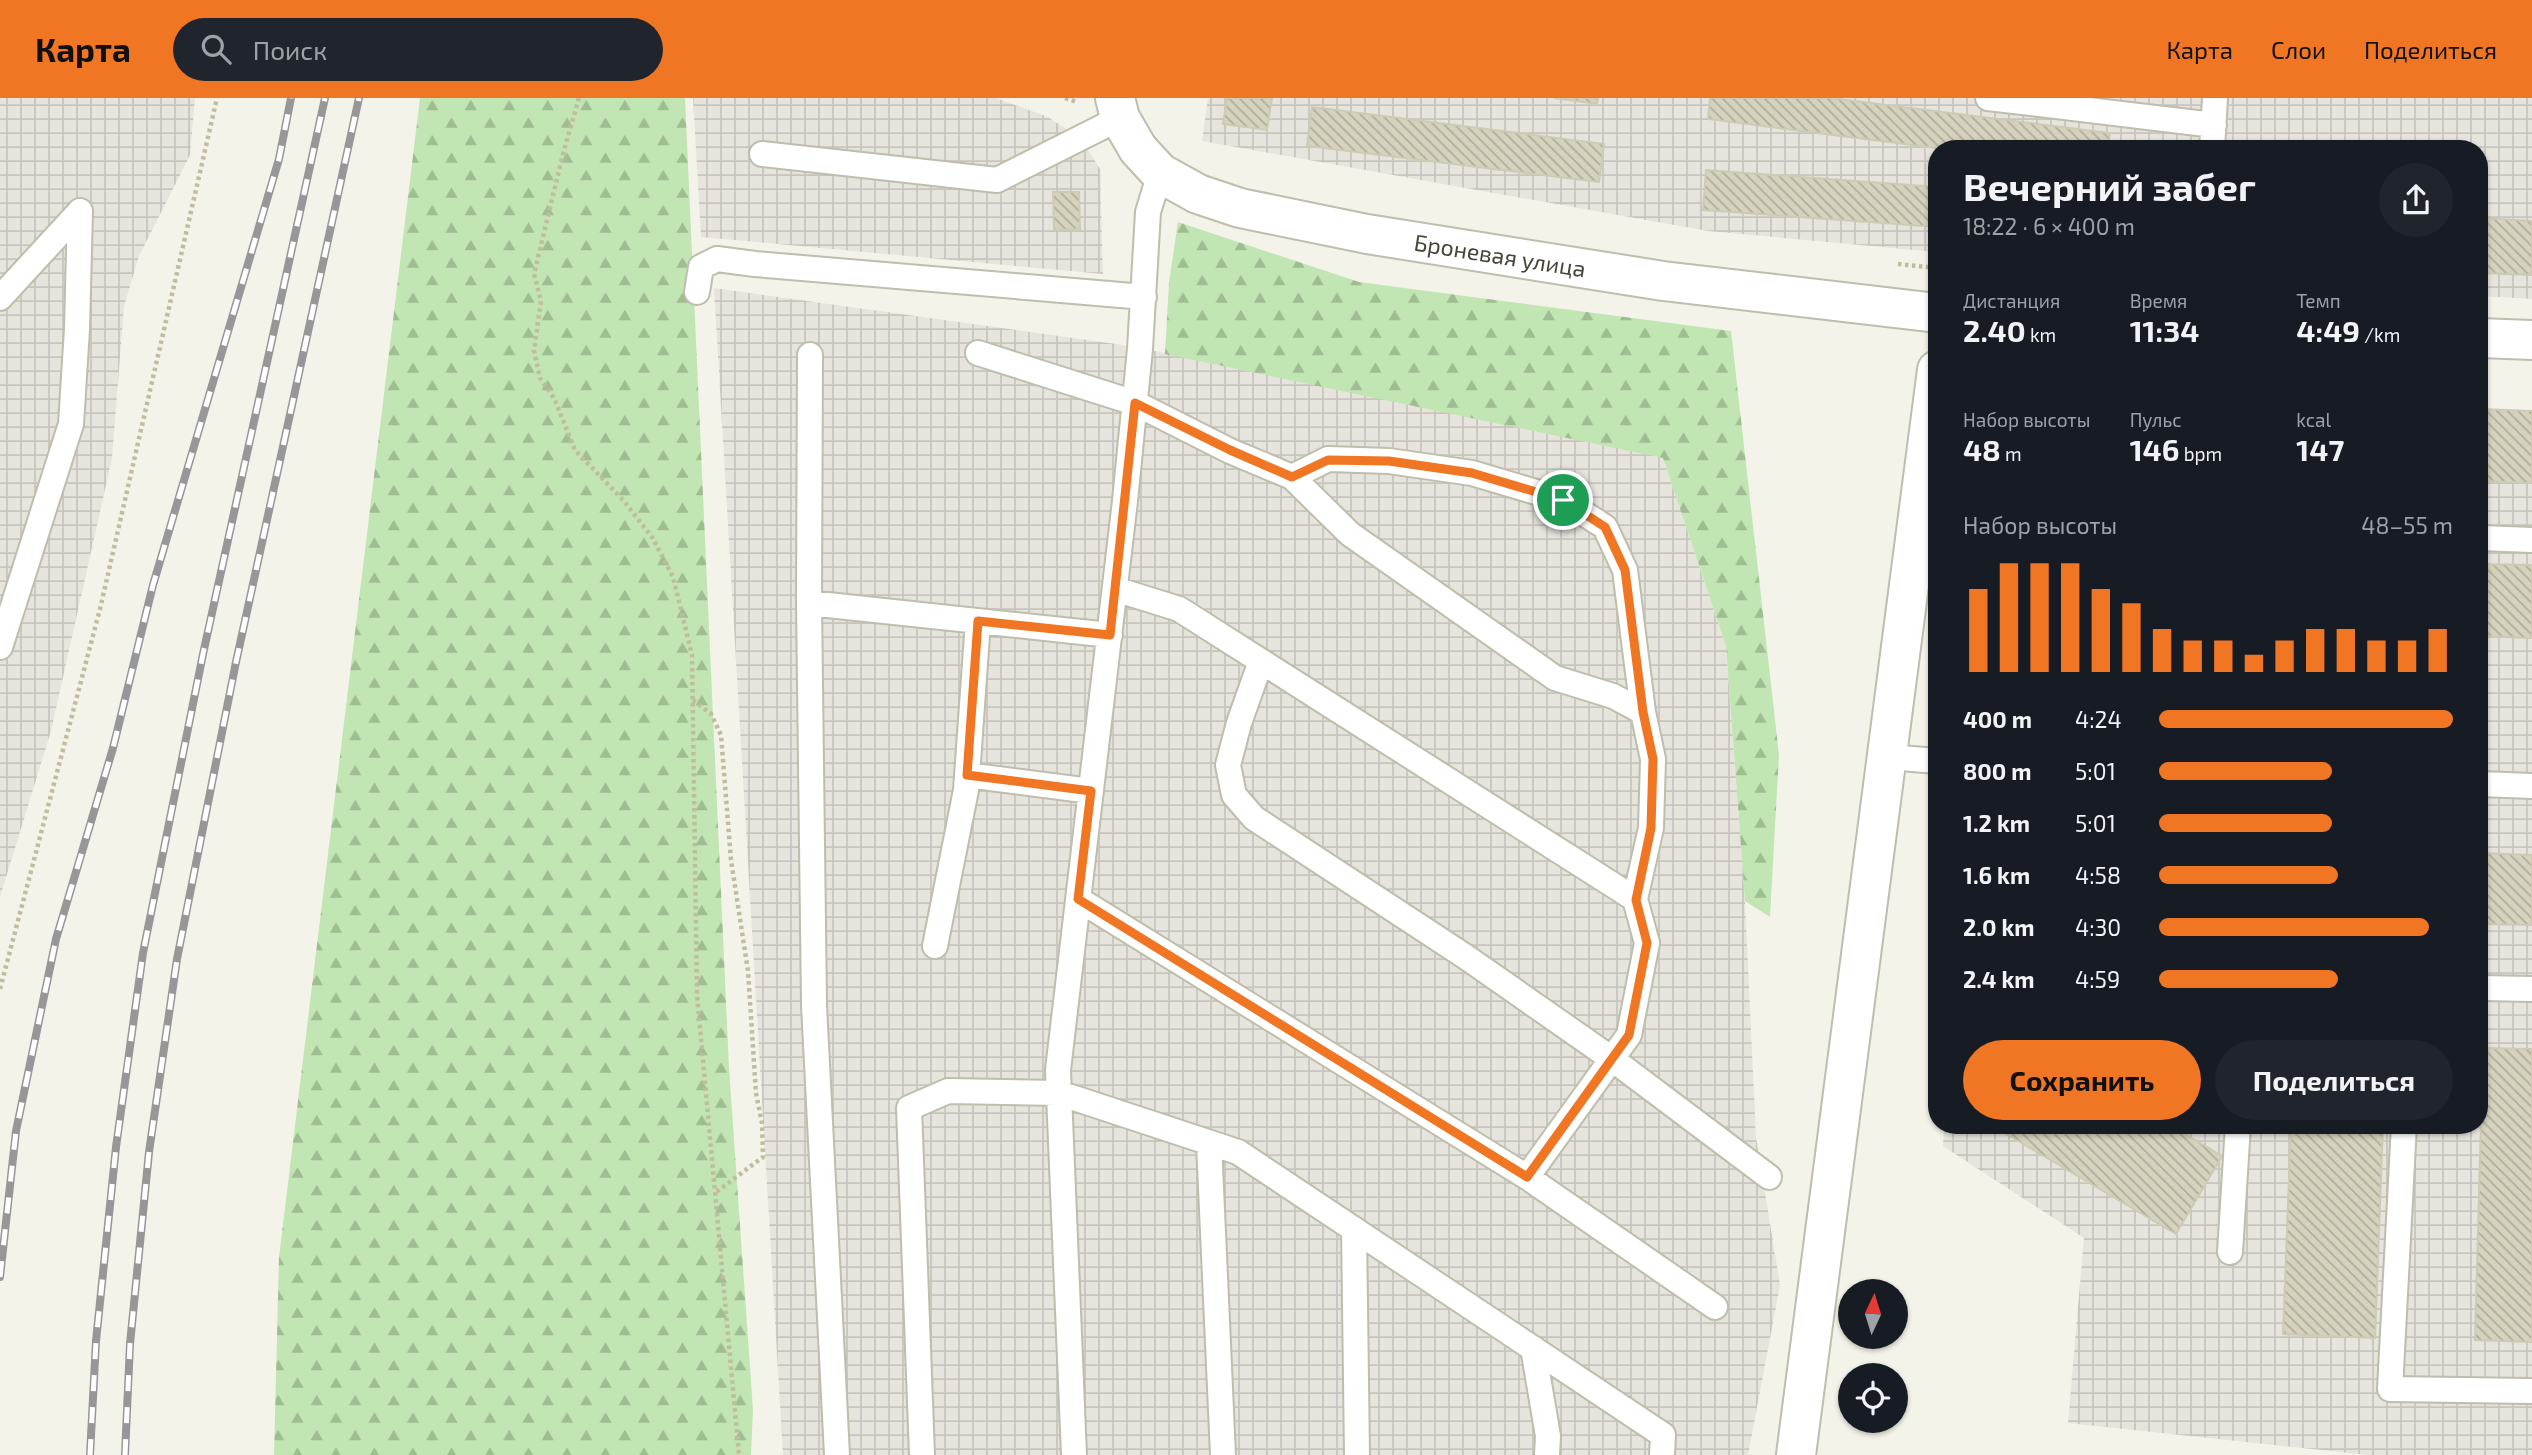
<!DOCTYPE html>
<html lang="ru">
<meta charset="utf-8">
<style>
:root{--surface:#171b24;--page:#20242c;--text:#f1f3f6;--muted:#9ea1a6;--accent:#f07623}
body{margin:0;font-family:"Exo 2",sans-serif;background:var(--page);color:var(--text);height:100vh;display:flex;flex-direction:column;font-size:26px;white-space:nowrap}
*{box-sizing:border-box;margin:0}
p{font-size:23px;color:var(--muted)}
.icon{flex:none;width:38px;height:38px;fill:none;stroke:currentColor;stroke-width:2;stroke-linecap:round;stroke-linejoin:round}
.map{position:relative;flex:1;overflow:hidden}
.panel{position:absolute;left:1928px;top:42px;width:560px;height:994px;display:flex;flex-direction:column;background:var(--surface);border-radius:28px;box-shadow:0 2px 5px #0004}
.panel>*{flex:none}
.needle{width:46px;rotate:4deg}
.controls{position:absolute;left:1838px;top:1181px;display:grid;gap:14px}
.controls a{display:grid;place-items:center;width:70px;height:70px;border-radius:50%;background:var(--surface);box-shadow:0 2px 5px #0004;font-size:35px}
.pin{position:absolute;display:grid;place-items:center;width:60px;height:60px;color:#fff;margin:-30px;border:4px solid #fff;border-radius:50%;box-shadow:0 2px 7px #0007}
.round{display:grid;place-items:center;flex:none;width:74px;height:74px;border-radius:37px;background:var(--page)}
.overview{display:flex;align-items:center;justify-content:space-between;height:119px;padding:0 35px}
h1{font-size:38px;font-weight:700;line-height:52px}
.metrics{display:grid;grid-template-columns:repeat(3,1fr);gap:10px;height:119px;padding:7px 35px}
.metrics div{display:grid;align-content:center}
.metrics b{font-size:30px;font-weight:700}
.metrics small{font-size:19px;font-weight:400}
.metrics p{font-size:19px}
.chart{height:196px;padding:14px 35px}
.chart p{display:flex;justify-content:space-between}
.chart svg{width:100%;height:126px;margin-top:7px;stroke:var(--accent);stroke-width:6}
.button{display:flex;gap:14px;margin-top:auto;padding:14px 35px}
.button a{flex:1;height:80px;border-radius:42px;background:var(--accent);color:#111;font-size:28px;font-weight:700;line-height:80px;text-align:center}
.button a+a{background:var(--page);color:var(--text)}
ul{padding:0 35px;list-style:none;font-size:23px}
li{display:grid;grid-template-columns:112px 84px 1fr;align-items:center;height:52px}
li i{height:18px;border-radius:9px;background:var(--accent)}
header{display:flex;align-items:center;gap:42px;box-sizing:border-box;height:98px;padding:0 35px;background:var(--accent);color:#111}
header strong{font-size:33px}
nav{display:flex;gap:38px;margin-inline-start:auto;font-size:24px}
.search{width:490px;height:63px;background:var(--page);display:flex;align-items:center;gap:18px;box-sizing:border-box;padding:0 24px;border-radius:38px;color:var(--muted);font-size:26px}
.map>svg:first-child{display:block}
.industrial{fill:url(#industrial-grid)}
.forest{fill:url(#forest-firs)}
.building{fill:url(#building-back-hatch);stroke:#cfcbb2;stroke-width:2}
.lines{fill:none;stroke-linecap:round;stroke-linejoin:round}
.lane-casing{stroke:#bfbdab;stroke-width:28}
.street-casing{stroke:#bfbdab;stroke-width:42}
.path{stroke:#c0bc9d;stroke-width:4.5;stroke-dasharray:3.5 3.5;stroke-linecap:butt}
.lane{stroke:#fff;stroke-width:24}
.street{stroke:#fff;stroke-width:38}
.rail-casing{stroke:#979797;stroke-width:8}
.rail{stroke:#fff;stroke-width:5;stroke-dasharray:16;stroke-linecap:butt}
.route-casing{stroke:#fff;stroke-width:14}
.route{stroke:#f07623;stroke-width:9}
.labels{text-anchor:middle;dominant-baseline:central;stroke-width:7;stroke-linejoin:round;paint-order:stroke}
.street-label{font-size:23px;fill:#474537;stroke:#fff}
</style>
<header>
<strong>Карта</strong>
<div class="search"><svg class="icon" aria-label="search" viewBox="0 0 24 24"><circle cx="10" cy="10" r="6"/><path d="M15 15l6 6"/></svg>Поиск</div>
<nav><a>Карта</a><a>Слои</a><a>Поделиться</a></nav>
</header>
<div class="map">
<svg width="2532" height="1357" viewBox="0 0 2532 1357">
<defs>
<pattern id="industrial-grid" width="8" height="8" patternUnits="userSpaceOnUse" patternTransform="scale(1.75)"><rect width="8" height="8" fill="#e6e4dd"/><path d="M0 4h8M4 0v8" fill="none" stroke="#c7c5be"/></pattern>
<pattern id="forest-firs" width="22" height="20" patternUnits="userSpaceOnUse" patternTransform="scale(1.75)"><rect width="22" height="20" fill="#c2e6b3"/><path d="M5 1l3.5 6h-7zM16 11l3.5 6h-7z" fill="#9fbc92"/></pattern>
<pattern id="building-back-hatch" width="6" height="6" patternUnits="userSpaceOnUse" patternTransform="scale(1.75)"><rect width="6" height="6" fill="#d5d2be"/><path d="M-1 5l2 2M0 0l6 6M5-1l2 2" fill="none" stroke="#afac9b"/></pattern>
</defs>
<rect width="100%" height="100%" fill="#f4f3e9"/>
<path class="industrial" d="M0,0H195L190,57L139,158L124,208L112,360L51,633L0,799Z
M693,0H996L1048,19L1081,41L1100,71L1103,176L701,139Z
M1208,0H2532V201L2480,198V51H1937V154L1708,133L1202,43Z
M714,190L1123,247L1499,319L1663,360L1726,548L1745,803L1756,1039L1780,1187L1748,1357H783Z
M2480,311L2532,313V1357H2368L2068,1325L2084,1140L1943,1048L1944,1027H2480Z"/>
<path class="forest" d="M420,0H685L729,970L753,1312L751,1357H274L279,1159Z
M1178,124L1359,184L1731,233L1779,657L1770,819L1745,803L1726,548L1663,360L1165,256L1169,184Z"/>
<path class="building" d="M1227,0H1272L1267,32L1223,26Z
M1554,0H1598L1597,6Z
M1710,0H1831L2110,35L2108,51H1944L1708,21Z
M1312,9L1604,46L1599,84L1307,48Z
M1706,72L1937,89V129L1703,112Z
M1053,94H1079L1080,131L1054,132Z
M2480,120L2532,123V177L2480,175Z
M2480,311L2532,313V385L2480,383Z
M2480,466L2532,467V540L2480,538Z
M2480,755L2532,757V827L2480,826Z
M2483,950L2532,951V1244L2475,1242Z
M1991,1027H2170L2222,1058L2176,1136Z
M2291,1027H2383L2375,1240L2283,1236Z"/>
<g class="lines">
<g class="lane-casing">
<path id="lane" d="M1988,0L2214,27
M2212,51L2215,0
M762,56L997,82L1120,20
M697,194L701,169L717,161L755,166L1144,199
M0,200L80,113
M978,255L1135,305L1230,353L1292,379L1350,436L1555,580L1613,598L1643,614L1653,661L1651,730L1635,801
M1292,379L1328,361L1389,363L1472,375L1563,402L1605,429L1625,472L1643,614
M2480,440L2532,442
M1115,491L1179,511L1635,801L1647,845L1629,937L1527,1079
M809,505L810,257
M0,549L71,326L77,231L80,113
M1261,563L1239,625L1228,667L1234,697L1254,720L1466,859L1612,961L1769,1079
M1888,659L1937,663
M967,677L1091,693
M2480,686L2532,688
M1078,801L1527,1079L1715,1209
M935,848L966,692L978,523
M2480,890L2532,891
M2404,1027L2390,1291L2532,1293
M1209,1045L1223,1357
M1354,1131L1357,1357
M2230,1154L2238,1027
M1533,1250L1548,1338L1547,1357
M837,1357L814,907L809,505L1110,537
M922,1357L909,1010L948,993L1059,995L1238,1054L1663,1337L1662,1357
M1074,1357L1058,972L1125,403L1140,251L1148,114L1160,75"/>
</g>
<g class="street-casing">
<path id="street" d="M1115,0L1120,20L1138,51L1160,75L1198,96L1240,110L1367,136L1663,183L1937,215
M2480,240L2532,242
M1796,1357L1937,272"/>
</g>
<path class="path" d="M579,0L564,52L534,176L541,203L534,253L540,280L554,300L575,352L623,402L652,439L673,479L692,557L697,897L739,1357
M1065,0L1077,4
M1898,166L1937,170
M693,602L711,616L721,637L731,762L748,873L756,995L762,1025L763,1059L715,1095
M0,891L100,511L217,0"/>
<use href="#lane" class="lane"/>
<use href="#street" class="street"/>
<g class="rail-casing">
<path id="rail" d="M0,1179L16,1033L56,841L113,650L153,487L279,61L291,0
M90,1357L96,1243L116,1049L143,855L203,556L325,0
M125,1357L130,1246L149,1054L177,861L236,564L359,0"/>
</g>
<use href="#rail" class="rail"/>
</g>
<g class="lines">
<g class="route-casing">
<path id="route" d="M1135,305L1230,352L1292,379L1328,362L1389,363L1472,375L1563,402L1605,429L1625,472L1643,614L1653,661L1651,730L1636,802L1647,845L1629,937L1527,1079L1078,801L1091,693L967,677L978,523L1110,537Z"/>
</g>
<use href="#route" class="route"/>
</g>
<g class="labels">
<g class="street-label">
<text transform="translate(1500 157) rotate(9)">Броневая улица</text>
</g>
</g>
</svg>
<div class="controls">
<a><svg class="needle" viewBox="-14 -14 28 28"><path d="M0-13l5 13h-10z" fill="#e53935"/><path d="M0 13l5-13h-10z" fill="#9ea1a6"/></svg></a>
<a><svg class="icon" aria-label="locate" viewBox="0 0 24 24"><circle cx="12" cy="12" r="6"/><path d="M12 2v4M12 18v4M2 12h4M18 12h4"/></svg></a>
</div>
<div class="pin" style="left:1563px;top:402px;background:#1e9e55"><svg class="icon" aria-label="arrive" viewBox="0 0 24 24"><path d="M6 21V4h12l-3 4 3 4H6"/></svg></div>
<section class="panel">
<div class="overview"><div><h1>Вечерний забег</h1><p>18:22 · 6 × 400 m</p></div><a class="round"><svg class="icon" aria-label="share" viewBox="0 0 24 24"><path d="M12 15V3M7 8l5-5 5 5M5 13v7h14v-7"/></svg></a></div>
<div class="metrics">
<div><p>Дистанция</p><b>2.40<small> km</small></b></div>
<div><p>Время</p><b>11:34</b></div>
<div><p>Темп</p><b>4:49<small> /km</small></b></div>
</div>
<div class="metrics">
<div><p>Набор высоты</p><b>48<small> m</small></b></div>
<div><p>Пульс</p><b>146<small> bpm</small></b></div>
<div><p>kcal</p><b>147</b></div>
</div>
<div class="chart"><p><span>Набор высоты</span>48–55 m</p>
<svg viewBox="0 0 160 44" preserveAspectRatio="none"><path d="M5 44V15M15 44V6M25 44V6M35 44V6M45 44V15M55 44V20M65 44V29M75 44V33M85 44V33M95 44V38M105 44V33M115 44V29M125 44V29M135 44V33M145 44V33M155 44V29"/></svg>
</div>
<ul>
<li><b>400 m</b>4:24<i style="width:100%"></i></li>
<li><b>800 m</b>5:01<i style="width:59%"></i></li>
<li><b>1.2 km</b>5:01<i style="width:59%"></i></li>
<li><b>1.6 km</b>4:58<i style="width:61%"></i></li>
<li><b>2.0 km</b>4:30<i style="width:92%"></i></li>
<li><b>2.4 km</b>4:59<i style="width:61%"></i></li>
</ul>
<div class="button"><a>Сохранить</a><a>Поделиться</a></div>
</section>
</div>
